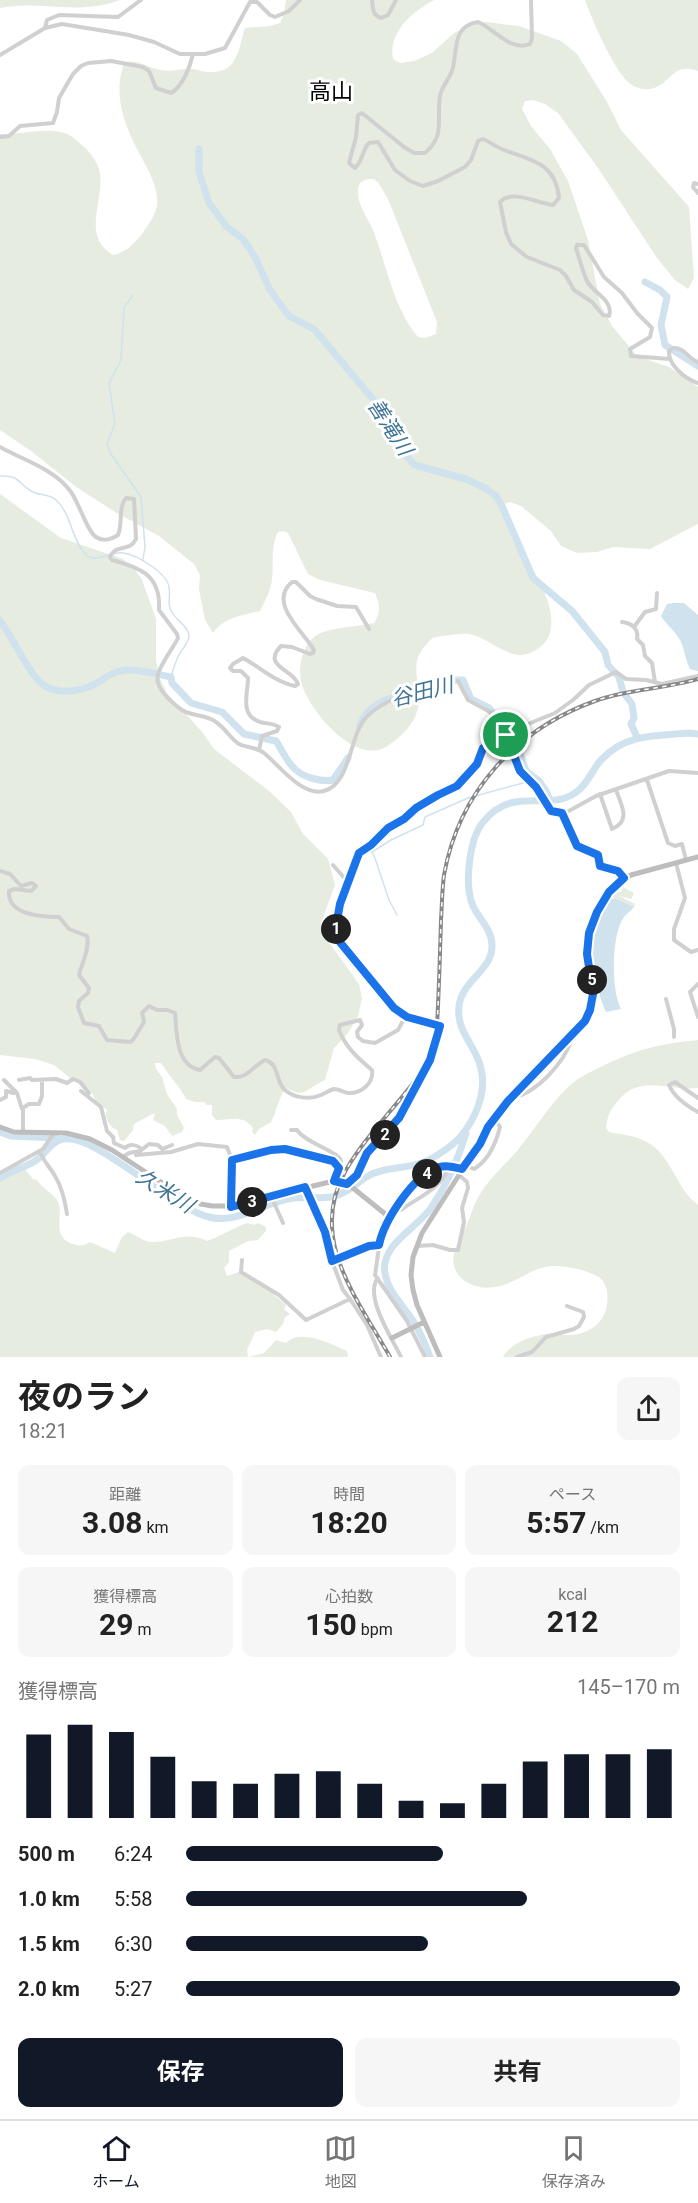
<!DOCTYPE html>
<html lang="ja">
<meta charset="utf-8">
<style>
:root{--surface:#fff;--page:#f6f6f6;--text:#222;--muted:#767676;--line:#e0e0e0;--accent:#111827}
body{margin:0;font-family:Roboto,"Noto Sans JP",sans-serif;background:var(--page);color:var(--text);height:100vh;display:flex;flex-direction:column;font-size:22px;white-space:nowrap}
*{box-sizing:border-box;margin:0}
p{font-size:20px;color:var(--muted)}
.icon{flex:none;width:33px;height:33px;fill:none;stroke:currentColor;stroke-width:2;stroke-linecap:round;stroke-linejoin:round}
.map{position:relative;height:1357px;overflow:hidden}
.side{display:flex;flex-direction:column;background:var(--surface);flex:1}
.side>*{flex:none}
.pin{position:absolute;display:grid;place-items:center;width:51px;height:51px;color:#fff;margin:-26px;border:3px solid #fff;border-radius:50%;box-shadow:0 2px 6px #0007}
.km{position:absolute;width:30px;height:30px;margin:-15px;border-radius:50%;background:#222;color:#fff;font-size:16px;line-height:30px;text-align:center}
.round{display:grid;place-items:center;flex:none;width:63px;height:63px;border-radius:12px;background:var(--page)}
.headline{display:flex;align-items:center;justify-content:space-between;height:102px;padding:0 18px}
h1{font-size:33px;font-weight:700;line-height:45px}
.stats{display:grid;grid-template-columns:repeat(3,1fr);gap:9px;height:102px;padding:6px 18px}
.stats div{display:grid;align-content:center;border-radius:12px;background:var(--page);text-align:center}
.stats b{font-size:30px;font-weight:700}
.stats small{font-size:16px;font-weight:400}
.stats p{font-size:16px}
.chart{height:168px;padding:12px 18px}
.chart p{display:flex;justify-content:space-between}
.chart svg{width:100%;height:108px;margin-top:6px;stroke:var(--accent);stroke-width:6}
.primary-button{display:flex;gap:12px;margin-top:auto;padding:12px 18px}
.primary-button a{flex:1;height:69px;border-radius:12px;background:var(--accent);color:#fff;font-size:24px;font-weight:700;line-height:69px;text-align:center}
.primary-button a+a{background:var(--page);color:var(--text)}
ul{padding:0 18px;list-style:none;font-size:20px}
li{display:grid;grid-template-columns:96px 72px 1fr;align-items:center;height:45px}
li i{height:15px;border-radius:8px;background:var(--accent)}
.tabs{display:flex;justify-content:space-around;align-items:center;height:84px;border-top:2px solid var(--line);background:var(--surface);font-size:16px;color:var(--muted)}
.tabs a{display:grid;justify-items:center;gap:3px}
.tabs .active{color:var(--accent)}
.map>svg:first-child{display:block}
.green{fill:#e6ecdf;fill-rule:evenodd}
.water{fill:#cfe2ee}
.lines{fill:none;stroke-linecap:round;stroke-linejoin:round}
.stream{stroke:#cfe2ee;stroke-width:1.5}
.river{stroke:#cfe2ee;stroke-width:7}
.street{stroke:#d0d0d0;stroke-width:4}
.secondary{stroke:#bdbdbd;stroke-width:5}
.rail-casing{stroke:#888;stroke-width:4}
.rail{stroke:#fff;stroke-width:1.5;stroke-dasharray:4.5;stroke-linecap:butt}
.route-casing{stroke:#fff;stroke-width:12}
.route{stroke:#1a73e8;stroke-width:8}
.labels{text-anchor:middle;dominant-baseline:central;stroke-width:6;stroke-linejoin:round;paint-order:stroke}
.water-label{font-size:21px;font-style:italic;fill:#3f7597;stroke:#fff}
.quarter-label{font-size:22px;fill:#000;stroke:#fff}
</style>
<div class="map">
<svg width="698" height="1357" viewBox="0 0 698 1357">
<rect width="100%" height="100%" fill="#fff"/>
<path class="green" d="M0,0H120C76,16 42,0 0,8Z
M286,0H434C412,12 388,32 393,59L400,63L414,61L432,53L454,33L472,24L487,22L519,26L561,41L577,54L607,102L621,130L689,207L694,278L688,289L675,280L657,258L598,168L558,113L545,104L533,100L525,101L522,109L531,126L550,149L568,181L588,240L600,304L612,326L637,356L669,367L698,387V524L650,549L613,547L597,552L577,553L561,546L551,531L521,506L510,502L504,504C503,512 506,518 509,526C522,558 559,598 550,633C548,640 542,646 536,650C512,666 492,638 469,634C464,633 438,636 433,638C431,639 428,642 427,644C409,661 419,678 419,699C419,715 410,728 398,738C393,742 386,748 379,750C349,757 313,713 303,688C296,671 302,640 321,633C332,628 360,626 374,623C381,613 380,605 375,593L320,580L308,574L288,533L284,531L278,532C270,548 274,563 272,579C271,590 265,601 260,611C243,615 224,617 213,633L205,620L199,589L200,575L194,564L159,536L115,512L75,486L31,451L0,430V134C20,135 41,128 60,132C69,133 77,140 83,146C90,152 96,160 99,169C107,197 79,235 113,255C126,252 134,244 142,234C148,225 155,216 157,206C159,189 149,172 142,158C126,130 111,93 125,62C138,59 148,68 161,70C170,72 180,69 189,69C195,68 201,72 208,72C238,74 238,50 245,28L270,26L280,23L284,14ZM373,179L378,182L388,199L437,322L436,334L425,338L418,337C393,307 387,266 373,230C368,218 357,205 358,191C358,181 364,179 373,179Z
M585,0H698V71C674,62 672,81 654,88C646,91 634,88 628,82C612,66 593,22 585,0Z
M0,494L61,538L123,559L134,568L142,580L156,619V659L159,677L167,693L203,733L214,749L269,791L291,812L303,834L328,859L335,885L321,923L323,934L359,984L362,998L358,1016L348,1033L334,1048L325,1080C306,1088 306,1099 286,1088C278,1098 277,1111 271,1122L259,1129L255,1135L252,1132L253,1128C242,1114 231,1120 216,1120L212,1115V1105H207L204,1102H195L186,1099C179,1085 169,1076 161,1063H155L156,1069L162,1077L167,1094L177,1109V1115L184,1128L182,1132L172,1136L165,1126L153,1120L155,1114H152L134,1124L133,1130L124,1141L120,1140L117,1130C109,1127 104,1118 107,1110L96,1101L92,1093L80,1080L70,1078L54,1065L35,1059L0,1055Z
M623,887L634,893L631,899L619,896L635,904L634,907L617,899L606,898L610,892H621Z
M698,1040V1088C669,1091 639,1073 617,1102C610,1110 607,1117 606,1128L609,1132C621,1135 634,1135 645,1141C672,1154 675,1188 698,1205V1357H503C511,1343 531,1336 546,1334C555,1333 564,1336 573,1335C590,1333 605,1322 607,1305C608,1298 608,1289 604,1283C601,1276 592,1274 585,1271C568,1266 550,1263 533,1271C520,1277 509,1285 495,1287C474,1291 449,1278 454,1254C456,1245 460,1237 465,1229C470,1218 473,1206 479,1196C489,1178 504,1166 517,1151C534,1130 549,1106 568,1087C579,1076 593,1071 607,1064C637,1049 665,1043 698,1040Z
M24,1168L33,1179L37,1180C42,1188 51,1192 57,1200C66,1214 48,1238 76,1245C82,1246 85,1245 90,1242L115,1253L122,1237L128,1232C134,1234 143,1241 150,1242C171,1243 185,1230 207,1241C221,1236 233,1228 247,1223L254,1225L258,1223L266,1227V1231L258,1240L248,1241L229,1251V1262L224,1268L227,1276L239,1272L265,1287L286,1305L284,1309L290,1314L285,1317L283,1324L276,1332L267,1329L255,1332L247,1350L248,1357L264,1353L276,1340L286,1343C300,1328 331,1344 347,1351L348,1357H0V1179L9,1174Z"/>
<path class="water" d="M673,603H684L698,615V671L690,669C685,659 685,650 680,640C675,631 665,623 661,616L667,604Z
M609,899H617L634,907C631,911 627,913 624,917C611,934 611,990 621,1009L606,1012C600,1000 598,988 596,975C590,945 588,923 609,899Z"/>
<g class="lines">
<path class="stream" d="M133,295L124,308L121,360L109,383L115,424L107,444L111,454L141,497L145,547L143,559
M0,476C19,475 17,482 31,491C39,496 48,493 56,500C71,513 72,541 86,555C95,564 110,551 124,553C137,555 167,573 169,587C171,597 166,605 173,614C177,621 188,626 189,635C189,644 182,648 179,655C175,662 173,670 171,677
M372,852L375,858L389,900L397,915
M359,855L372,852L391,840L423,825L425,817L468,798L523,783L534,778"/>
<path class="river" d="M199,149V172L209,203L226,226L243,239L255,257L270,290L289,316L314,329L383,411L400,448L414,465L466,479L487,489L496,496L502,506L533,578L572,611L605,652L608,665L619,677L623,692L632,704L634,718L631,724L637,737
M645,282L660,290L667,297L661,325L665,345L698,366
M0,621C14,639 23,663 37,679C51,696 79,693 97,683C107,677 114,671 126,670C140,669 157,674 171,677L172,683L191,703L222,712L244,734L276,741C282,750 288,764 296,770C305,778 322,782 333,780L348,758
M441,683L451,680H463L471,699L489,708L507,731L521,756L526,771L539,781L546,791L550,800
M360,725C368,705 387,698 408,692
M0,1132L11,1136L57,1138
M0,1178C11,1171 24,1168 35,1161C45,1155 49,1144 60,1140C91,1128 171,1209 209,1217C237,1224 261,1204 288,1199C302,1196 317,1199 332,1197C347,1194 357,1182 370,1175C385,1167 401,1169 418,1164C426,1162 435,1157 442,1152C470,1135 491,1094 479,1062C472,1042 456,1029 459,1006C462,980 493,970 492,945C492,930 479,919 473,906C464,885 469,838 484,821C514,785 548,812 575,793C588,785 592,769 602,759C627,733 656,736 689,733L698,734
M430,1357C426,1346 421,1334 415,1324C405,1307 388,1293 385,1273C380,1245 417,1228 431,1208C446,1186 458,1160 466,1133"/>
<path class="street" d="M372,0C373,8 372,15 381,18L388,15L396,0
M531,0L532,38L530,44C510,52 495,29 478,22C451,26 458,52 452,71C449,79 441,88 440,96C436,119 446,135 425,153H414L404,147L362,113L358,115L356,137L349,163L355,168C363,161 362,150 369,143L378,142L395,170L410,181L423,186L438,181L465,167L471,160L478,141L483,139C490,142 496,147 504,150C531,160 556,163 559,198L553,205C537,203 512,189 500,202L506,232L511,244L527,257L560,270L566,276L574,290L592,302L603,315L609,316C614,300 593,293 587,281C583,273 579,257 576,248L577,245H584L604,277L622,293L637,313L652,328L650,337L630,349L631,356L670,359
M45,28L47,20L59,15L118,17L141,0
M0,55L45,28L62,24L129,35L154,42L180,54H205L225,48L250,2H257L270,15L275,17L289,11L300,0
M0,137L9,136L20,126L53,123L57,112L59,98L73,74L81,66L88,63L111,61L143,67L149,71L156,88L171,93C183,86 190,67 193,54
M698,184L694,183L693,187L698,193
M698,362C688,359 685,347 673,348L669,351C668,365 685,379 698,383
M0,447C23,460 55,469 71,492C79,503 87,531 96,537C103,542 112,539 118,535C123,523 118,507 126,498L134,499L136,539C129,553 116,543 110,557L112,560C142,568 161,576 159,610L177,634L178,638C173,649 154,671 158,683C161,693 174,705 182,710C193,717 206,714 216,722C225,728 230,738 239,744C247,748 257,747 264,753C279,765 302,797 324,791C350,784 350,738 363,721C381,698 430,684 458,681L468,700L490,712L506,735L520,771L536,787L551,811L567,812L596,796L669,771L698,773
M622,622C631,623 639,628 637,639L643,645L645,656L652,663L655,682
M634,627L645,612L656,609L657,593
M259,750L262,736L277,731L279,727C273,723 267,724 260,722C239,715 248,694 248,678L241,671H233L230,668L233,664L243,658C260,667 275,682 295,686L298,684C294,670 261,666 281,646L292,647L310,654L313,653L314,650C304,632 267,603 292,582H296L310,596L316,599L337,606L356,607L369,629
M647,780L668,843L675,846L682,844L686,860
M600,794L612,829C631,821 622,806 616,790
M562,812L577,846L598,855L600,866L618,871L624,878
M676,863L685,898L674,929V940L691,952L698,950
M333,865L347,881
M0,871L10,874L21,886L32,883L36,886L31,891L15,889L9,891C7,915 42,917 59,917L69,929L87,936C90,948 82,963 79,975L89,988L88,993L79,1001L78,1007L84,1023L99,1026L107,1040L130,1042L133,1040L144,1022L142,1013L149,1006L157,1010H167L175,1013C177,1032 175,1065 200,1070L215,1057L219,1058L234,1077C248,1078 253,1066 265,1060C280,1064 275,1082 285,1090C294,1098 310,1100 321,1095C325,1093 330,1090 334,1089C339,1089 343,1092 348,1093C361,1094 374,1083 372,1070C358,1058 346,1048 339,1030L340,1025L360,1020L362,1025L357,1032L358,1037L363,1041L375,1043L398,1030L405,1017
M698,984L690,992L698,1017
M666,999L674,1029V1037
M4,1080L17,1093L22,1109
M19,1080L30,1078L32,1080L56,1079L67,1083L73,1079L80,1082L89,1093
M81,1091L101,1107L107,1131L113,1137L114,1143L125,1148C130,1143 137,1145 142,1149
M512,1098C537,1093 565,1062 572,1038
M698,1098L675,1082L669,1085C674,1097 687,1106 698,1112
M0,1100L6,1097V1091L13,1093L16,1092
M291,1130H297C306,1144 343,1152 341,1163C340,1169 335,1175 334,1181
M23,1132V1108L29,1104H39L42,1096V1080
M40,1151C43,1161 50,1167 55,1176C62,1187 65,1201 67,1214
M136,1155L171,1152L198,1144L227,1147L232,1160L231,1207
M123,1157L129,1153L140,1151L149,1144L158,1145L162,1149L172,1145
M232,1160L271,1150L285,1149L333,1161L339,1168
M465,1165L474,1169C489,1160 496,1143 500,1127L495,1119
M0,1173L43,1149L54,1133
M347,1183L357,1175L367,1153L394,1126L399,1118L409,1097L425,1072L440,1030V1026L401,1014L339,941L336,926L340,905L359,853L371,845L388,828L404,819L416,808L438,795L457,786L475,767L480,752L487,745L528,724L555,713L573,700L589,685L616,672L626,679L646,680L662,684L698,676
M306,1188L325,1232L332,1261L364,1248L379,1245
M271,1196L283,1223
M396,1207L401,1210C418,1197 440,1190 448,1168
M389,1217L381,1234L375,1275L407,1321L425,1357
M417,1246L433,1245L450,1250H458L464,1222L462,1208L468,1188L467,1182L459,1175
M242,1260L241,1272L279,1295L306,1320L350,1299L343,1290L332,1261
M377,1279C365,1298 392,1338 401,1357
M350,1299L367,1325L381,1357
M517,1357L532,1352L546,1337L574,1329L579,1326L584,1317L583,1312L567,1306"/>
<path class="secondary" d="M0,1127L14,1132L66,1133L90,1139L112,1150L170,1188L201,1204L212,1206H240L271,1196L334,1181L348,1184L389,1217C406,1193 428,1159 462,1169
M392,1338L424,1322
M440,1357L417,1305L413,1290L411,1275L413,1257L422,1233L498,1114L528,1079L576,1033L585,1021L590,1010L593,994L587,954L589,933L597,912L613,886L631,875L698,857"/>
<g class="rail-casing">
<path id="rail" d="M390,1357C357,1298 307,1238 346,1170C365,1137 394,1109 417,1078C427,1061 433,1045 437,1025C439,990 440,955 441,920C442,905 442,890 444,875C459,791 517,729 595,701C628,689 665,689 698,679"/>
</g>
<use href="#rail" class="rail"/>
</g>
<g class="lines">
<g class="route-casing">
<path id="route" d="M506,735L520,771L536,787L551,811L562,813L577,846L598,855L600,866L618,871L624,878L609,892L597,912L589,933L587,954L593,994L590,1010L585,1021L508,1101L488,1127L480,1144L462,1169C455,1167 446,1165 439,1167C413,1175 384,1221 379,1245L369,1246L332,1261L325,1232L305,1187L231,1207L232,1160L271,1150L285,1149L333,1161L339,1168L334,1181L347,1184L357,1175L367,1153L399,1118L430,1060L440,1026L407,1017L394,1008L339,941L336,926L340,904L359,853L371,845L388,828L404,819L416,808L438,795L457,786L477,764L483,748Z"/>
</g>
<use href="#route" class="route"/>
</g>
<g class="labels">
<g class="water-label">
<text transform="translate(390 427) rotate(57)">善滝川</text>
<text transform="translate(422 692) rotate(-14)">谷田川</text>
<text transform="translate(165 1191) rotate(32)">久米川</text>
</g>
<g class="quarter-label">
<text x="331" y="91">高山</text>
</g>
</g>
</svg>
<div class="pin" style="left:506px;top:735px;background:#1e9e55"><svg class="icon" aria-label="arrive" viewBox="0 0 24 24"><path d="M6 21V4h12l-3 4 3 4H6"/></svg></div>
<b class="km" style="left:336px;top:929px">1</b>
<b class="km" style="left:385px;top:1135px">2</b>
<b class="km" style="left:252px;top:1202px">3</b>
<b class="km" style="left:427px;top:1174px">4</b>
<b class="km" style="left:592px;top:980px">5</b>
</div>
<section class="side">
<div class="headline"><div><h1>夜のラン</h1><p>18:21</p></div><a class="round"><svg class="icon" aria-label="share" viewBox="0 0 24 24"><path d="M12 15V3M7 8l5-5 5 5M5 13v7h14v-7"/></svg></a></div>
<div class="stats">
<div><p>距離</p><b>3.08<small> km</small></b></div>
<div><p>時間</p><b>18:20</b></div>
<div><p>ペース</p><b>5:57<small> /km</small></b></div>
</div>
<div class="stats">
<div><p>獲得標高</p><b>29<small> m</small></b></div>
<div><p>心拍数</p><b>150<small> bpm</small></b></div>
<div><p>kcal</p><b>212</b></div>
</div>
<div class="chart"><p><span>獲得標高</span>145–170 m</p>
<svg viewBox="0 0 160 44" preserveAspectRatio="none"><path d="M5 44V10M15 44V6M25 44V9M35 44V19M45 44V29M55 44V30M65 44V26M75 44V25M85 44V30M95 44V37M105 44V38M115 44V30M125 44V21M135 44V18M145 44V18M155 44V16"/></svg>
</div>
<ul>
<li><b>500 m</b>6:24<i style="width:52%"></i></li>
<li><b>1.0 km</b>5:58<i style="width:69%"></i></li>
<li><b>1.5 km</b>6:30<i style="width:49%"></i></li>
<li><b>2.0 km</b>5:27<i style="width:100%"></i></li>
</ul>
<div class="primary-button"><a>保存</a><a>共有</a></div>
</section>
<nav class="tabs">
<a class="active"><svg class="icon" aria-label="home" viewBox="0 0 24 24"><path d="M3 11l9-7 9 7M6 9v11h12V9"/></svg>ホーム</a>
<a><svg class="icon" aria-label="map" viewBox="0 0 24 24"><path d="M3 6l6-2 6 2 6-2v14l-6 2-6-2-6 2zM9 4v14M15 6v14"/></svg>地図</a>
<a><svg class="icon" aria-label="saved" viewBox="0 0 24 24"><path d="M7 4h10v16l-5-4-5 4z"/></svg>保存済み</a>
</nav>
